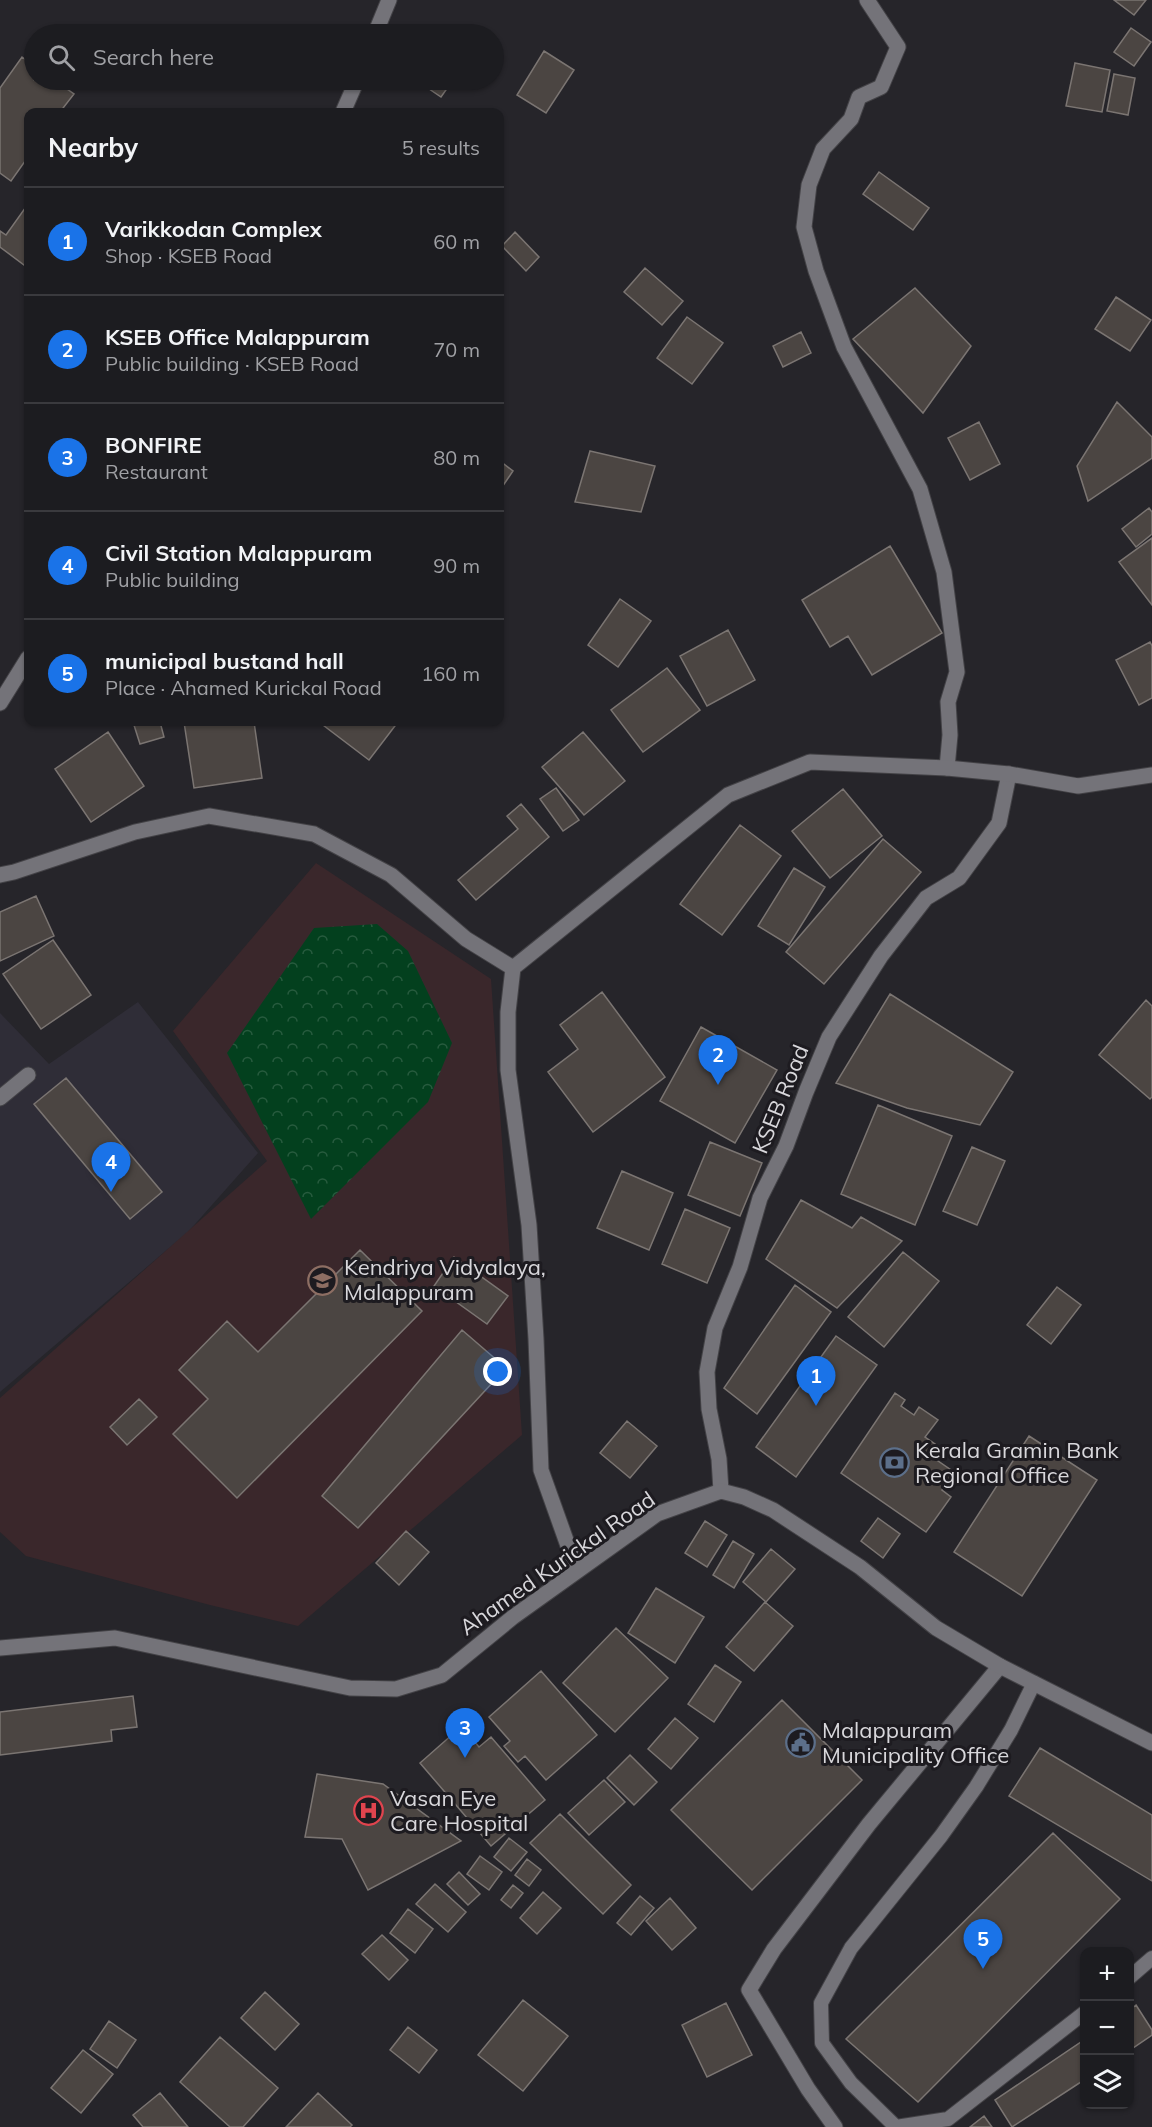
<!DOCTYPE html>
<meta charset="utf-8">
<style>
:root{--surface:#1c1c20;--page:#29292d;--text:#f1f3f6;--muted:#a0a1a5;--line:#3a3a3e;--accent:#1a73e8}
body{margin:0;font-family:Mulish,sans-serif;background:var(--page);color:var(--text)}
.controls{position:absolute;right:18px;bottom:18px;display:grid;overflow:hidden;border-radius:12px;box-shadow:0 2px 4px #0004}
.controls button{width:54px;height:54px;display:grid;place-items:center;padding:0;border:0;border-bottom:2px solid var(--line);background:var(--surface);color:var(--text);font:30px sans-serif}
.you{position:absolute;left:498px;top:1372px;width:21px;height:21px;margin:-15px;border:4px solid #fff;border-radius:50%;background:#1a73e8;box-shadow:0 0 0 9px #1a73e833}
.badge{display:grid;place-items:center;width:39px;height:39px;border-radius:50%;background:var(--accent);color:#fff;font-size:20px;font-weight:700}
.pin{position:absolute;translate:-50% -50px;filter:drop-shadow(0 2px 3px #0008)}
.pin::after{content:'';position:absolute;top:32px;width:21px;height:18px;background:inherit;clip-path:polygon(0 0,100% 0,50% 100%)}
.list{margin:0;padding:0;list-style:none}
h2{display:flex;justify-content:space-between;align-items:center;height:78px;margin:0;padding:0 24px;font-size:26px}
h2 small{font-size:20px;font-weight:400;color:var(--muted)}
.list li{display:grid;grid-template-columns:39px 1fr auto;gap:18px;align-items:center;box-sizing:border-box;height:108px;padding:0 24px;border-top:2px solid var(--line)}
.list b{display:block;font-size:22px;white-space:nowrap}
.list p{margin:0;font-size:20px;white-space:nowrap;color:var(--muted)}
.list em{font-size:20px;font-style:normal;color:var(--muted)}
.icon{flex:none;width:33px;height:33px;fill:none;stroke:currentColor;stroke-width:2;stroke-linecap:round;stroke-linejoin:round}
.map{position:relative;flex:none;width:1152px;height:2127px;overflow:hidden}
.search{position:absolute;background:var(--surface);box-shadow:0 2px 4px #0004;left:24px;top:24px;width:480px;height:66px;display:flex;align-items:center;gap:15px;box-sizing:border-box;padding:0 21px;border-radius:33px;color:var(--muted);font-size:22px}
.panel{position:absolute;background:var(--surface);box-shadow:0 2px 4px #0004;left:24px;top:108px;width:480px;height:618px;border-radius:12px}
.map>svg:first-child{display:block}
.built{fill:#2f2d37}
.education{fill:#3a272b}
.park{fill:url(#park-crowns)}
.building{fill:#4b4542;stroke:#7b7572;stroke-width:1.5}
.lines{fill:none;stroke-linecap:round;stroke-linejoin:round}
.lane-casing{stroke:#434246;stroke-width:16}
.street-casing{stroke:#434246;stroke-width:17}
.secondary-casing{stroke:#434246;stroke-width:17}
.lane{stroke:#747379;stroke-width:14}
.street{stroke:#747379;stroke-width:15}
.secondary{stroke:#747379;stroke-width:15}
.labels{text-anchor:middle;dominant-baseline:central;stroke-width:6;stroke-linejoin:round;paint-order:stroke}
.street-label{font-size:22px;fill:#d8d7db;stroke:#1d1b20}
.poi-label{font-size:22px;fill:#d8d7db;stroke:#1d1b20;text-anchor:start}
</style>
<div class="map">
<svg width="1152" height="2127" viewBox="0 0 1152 2127">
<defs>
<pattern id="park-crowns" width="20" height="18" patternUnits="userSpaceOnUse" patternTransform="scale(1.5)"><rect width="20" height="18" fill="#03401e"/><path d="M2 6a3 3 0 1 1 6 0M12 15a3 3 0 1 1 6 0" fill="none" stroke="#275b3e"/></pattern>
</defs>
<rect width="100%" height="100%" fill="#26252a"/>
<path class="built" d="M138,1002L258,1153L188,1232L0,1392V1013L49,1064Z"/>
<path class="education" d="M316,863L491,979L522,1435L298,1626L210,1605L26,1556L0,1532V1398L267,1161L173,1031Z"/>
<path class="park" d="M377,924L408,951L452,1043L428,1102L311,1219L227,1053L314,928Z"/>
<path class="building" d="M1114,0H1146L1134,15Z
M1131,28L1151,42L1134,66L1114,52Z
M544,51L574,70L546,113L517,95Z
M22,57L34,66V80H54L74,94L60,112H28V157L11,181L0,173V88Z
M1075,63L1110,70L1102,112L1066,106Z
M1114,74L1135,78L1128,115L1107,111Z
M416,80H453L441,97Z
M879,172L929,208L913,230L863,194Z
M28,204V268L0,247V231L6,235Z
M515,232L539,257L526,271L502,246Z
M645,268L683,301L662,325L624,292Z
M915,288L971,346L923,413L853,339Z
M1116,297L1151,320L1130,351L1095,329Z
M687,317L723,343L692,384L657,358Z
M801,332L811,353L783,367L773,346Z
M1117,402L1152,437V458L1088,501L1077,466Z
M979,422L1000,464L970,480L948,438Z
M590,451L655,466L641,512L575,502Z
M500,461L513,471L500,490Z
M1149,508L1152,512V534L1136,547L1122,529Z
M1152,538V605L1119,562Z
M890,546L942,633L872,675L848,636L830,647L802,600Z
M620,599L651,621L618,667L588,645Z
M728,630L755,680L707,706L680,656Z
M1150,642L1152,646V698L1139,705L1116,660Z
M667,668L700,710L643,752L611,710Z
M133,722H160L164,737L140,744Z
M184,722H254L262,778L194,788Z
M319,722H398L369,760Z
M108,732L144,786L91,822L55,769Z
M583,732L625,781L584,815L542,767Z
M556,788L579,820L563,831L540,799Z
M843,789L882,836L830,878L792,831Z
M521,804L549,837L476,900L458,880L518,829L507,816Z
M740,825L781,856L722,935L680,904Z
M883,839L921,872L824,984L786,952Z
M794,868L825,887L789,945L758,926Z
M36,896L54,936L0,961V912Z
M53,940L91,995L41,1029L3,974Z
M602,992L665,1077L593,1132L548,1072L578,1049L560,1025Z
M890,994L1013,1072L980,1125L907,1108L836,1083Z
M1146,1000L1152,1006V1097L1150,1099L1099,1055Z
M701,1027L777,1070L735,1143L660,1101Z
M66,1078L162,1192L130,1219L34,1104Z
M878,1105L952,1136L915,1225L841,1194Z
M710,1142L762,1163L740,1216L688,1195Z
M972,1147L1005,1161L977,1225L943,1211Z
M622,1171L673,1193L649,1250L597,1228Z
M801,1200L852,1228L861,1217L902,1241L837,1308L766,1259Z
M685,1209L730,1228L707,1283L662,1264Z
M360,1250L422,1311L237,1498L173,1434L208,1399L179,1370L227,1321L258,1352Z
M903,1252L939,1281L884,1347L848,1317Z
M454,1257L508,1296L487,1324L434,1286Z
M795,1285L831,1312L757,1414L724,1388Z
M1057,1287L1081,1305L1051,1344L1027,1325Z
M462,1330L506,1368L358,1528L322,1496Z
M836,1336L877,1365L796,1477L756,1447Z
M895,1393L905,1400L901,1406L914,1415L919,1407L938,1420L925,1437L935,1444L928,1454L954,1472L942,1490L951,1497L926,1532L841,1473Z
M139,1399L157,1417L127,1445L110,1427Z
M627,1421L657,1446L630,1478L600,1453Z
M1029,1436L1097,1480L1022,1596L954,1552Z
M878,1518L900,1534L883,1558L861,1541Z
M705,1521L727,1535L707,1567L685,1553Z
M406,1531L429,1552L399,1585L376,1563Z
M733,1541L754,1554L734,1588L713,1575Z
M771,1549L795,1569L766,1602L743,1582Z
M656,1588L704,1617L675,1663L628,1633Z
M765,1602L793,1626L754,1671L726,1647Z
M616,1628L668,1678L615,1732L563,1683Z
M715,1665L741,1682L714,1722L688,1704Z
M541,1671L597,1735L546,1780L525,1756L518,1762L504,1746L510,1741L489,1717Z
M133,1696L137,1727L111,1730L112,1741L0,1755V1712Z
M782,1700L862,1780L752,1890L671,1810Z
M675,1718L698,1738L671,1769L648,1749Z
M462,1726L479,1747L491,1737L545,1800L491,1846L420,1763Z
M1040,1748L1152,1815V1881L1009,1796Z
M630,1755L657,1782L634,1805L607,1778Z
M317,1774L383,1784L461,1841L368,1890L342,1839L305,1837Z
M604,1780L625,1802L589,1835L568,1813Z
M560,1814L631,1885L603,1914L530,1843Z
M1053,1833L1120,1899L918,2102L846,2039Z
M509,1838L527,1852L511,1871L494,1857Z
M480,1856L502,1872L489,1890L467,1874Z
M527,1859L541,1870L529,1886L515,1875Z
M459,1872L480,1894L468,1905L447,1884Z
M435,1884L466,1912L448,1932L416,1904Z
M513,1885L523,1893L511,1908L501,1900Z
M543,1892L561,1908L537,1934L520,1918Z
M640,1896L654,1908L631,1935L617,1923Z
M670,1898L696,1928L672,1950L646,1921Z
M408,1909L433,1929L415,1953L390,1933Z
M382,1935L408,1960L389,1980L362,1954Z
M265,1992L299,2024L275,2050L241,2018Z
M523,2000L568,2036L523,2091L478,2055Z
M726,2003L752,2055L707,2077L682,2025Z
M1136,2005L1152,2030V2035L1130,2050V2010Z
M109,2021L136,2040L117,2068L90,2049Z
M408,2027L437,2050L419,2073L390,2050Z
M220,2037L278,2088L243,2127H230L180,2082Z
M1084,2040V2080L1012,2127L995,2100Z
M83,2050L113,2074L81,2113L51,2088Z
M160,2093L188,2127H143L133,2115Z
M318,2093L352,2125L350,2127H286Z
M984,2116L992,2127H970Z"/>
<g class="lines">
<defs>
<path id="lane" d="M1034,1683L1011,1730L976,1787L941,1836L851,1948L821,2003L822,2043L851,2083L896,2127L948,2119L1084,2013
M1130,1977L1152,1958"/>
<path id="street" d="M867,0L898,47L881,87L859,97L851,119L823,149L809,185L804,227L816,271L844,347L920,489L944,572L957,672L948,702L950,735L947,768
M375,34L389,0
M343,112L357,80
M0,703L28,658
M0,1098L28,1075
M721,1491L719,1459L709,1409L707,1372L715,1328L740,1267L760,1198L786,1146L806,1092L829,1037L881,956L926,898L959,878L999,823L1009,774
M835,2127L808,2089L749,1990L774,1949L869,1824L1000,1666"/>
<path id="secondary" d="M0,875L14,872L135,832L209,816L314,834L391,875L466,939L513,968
M577,1571L541,1470L536,1339L529,1225L508,1070V1012L513,968L728,795L810,762L947,768L1009,774L1078,786L1152,775
M0,1648L115,1638L350,1688L396,1689L442,1675L513,1617L657,1514L721,1491L744,1497L773,1510L860,1567L936,1628L1000,1666L1152,1743"/>
</defs>
<use href="#lane" class="lane-casing"/>
<use href="#street" class="street-casing"/>
<use href="#secondary" class="secondary-casing"/>
<use href="#lane" class="lane"/>
<use href="#street" class="street"/>
<use href="#secondary" class="secondary"/>
</g>
<defs>
<symbol id="school-ring" viewBox="-11 -11 22 22"><circle r="9.5" fill="#1d1b20" stroke="#8d6e63" stroke-width="1.5"/><path d="M0-5L7-2L0 1L-7-2ZM-4 1L0 2.5L4 1V4Q0 6-4 4Z" fill="#8d6e63"/></symbol>
<symbol id="bank-ring" viewBox="-11 -11 22 22"><circle r="9.5" fill="#1d1b20" stroke="#5c6f8a" stroke-width="1.5"/><path d="M-6-4H6V4H-6ZM0-2.3a2.3 2.3 0 1 0 0 4.6a2.3 2.3 0 1 0 0-4.6Z" fill="#5c6f8a"/></symbol>
<symbol id="civic-ring" viewBox="-11 -11 22 22"><circle r="9.5" fill="#1d1b20" stroke="#5c6f8a" stroke-width="1.5"/><path d="M-.6-6.5H3V-4.5H.6V-3L4-1V1h2V6H-6V1h2V-1L-.6-3ZM-1.2 2.5V6h2.4V2.5Z" fill="#5c6f8a"/></symbol>
<symbol id="hospital-ring" viewBox="-11 -11 22 22"><circle r="9.5" fill="#1d1b20" stroke="#e0444e" stroke-width="1.5"/><path d="M-5-5h3v3.5h4V-5h3V5h-3V1.5h-4V5h-3Z" fill="#e0444e"/></symbol>
</defs>
<g fill-rule="evenodd">
<use href="#school-ring" x="306" y="1264" width="33" height="33"/>
<use href="#bank-ring" x="878" y="1446" width="33" height="33"/>
<use href="#civic-ring" x="784" y="1726" width="33" height="33"/>
<use href="#hospital-ring" x="352" y="1794" width="33" height="33"/>
</g>
<g class="labels">
<g class="street-label">
<text transform="translate(780 1099) rotate(-68)">KSEB Road</text>
<text transform="translate(557 1563) rotate(-35)">Ahamed Kurickal Road</text>
</g>
<g class="poi-label">
<text x="344" y="1267">Kendriya Vidyalaya,<tspan x="344" dy="25">Malappuram</tspan></text>
<text x="915" y="1450">Kerala Gramin Bank<tspan x="915" dy="25">Regional Office</tspan></text>
<text x="822" y="1730">Malappuram<tspan x="822" dy="25">Municipality Office</tspan></text>
<text x="390" y="1798">Vasan Eye<tspan x="390" dy="25">Care Hospital</tspan></text>
</g>
</g>
</svg>
<div class="controls">
<button>+</button>
<button>−</button>
<button><svg class="icon" aria-label="layers" viewBox="0 0 24 24"><path d="M12 4l9 5-9 5-9-5zM3 14l9 5 9-5"/></svg></button>
</div>
<div class="you"></div>
<div class="pin badge" style="left:816px;top:1406px">1</div>
<div class="pin badge" style="left:718px;top:1085px">2</div>
<div class="pin badge" style="left:465px;top:1758px">3</div>
<div class="pin badge" style="left:111px;top:1192px">4</div>
<div class="pin badge" style="left:983px;top:1969px">5</div>
<div class="search"><svg class="icon" aria-label="search" viewBox="0 0 24 24"><circle cx="10" cy="10" r="6"/><path d="M15 15l6 6"/></svg>Search here</div>
<section class="panel">
<h2>Nearby<small>5 results</small></h2>
<ul class="list">
<li><span class="badge">1</span><div><b>Varikkodan Complex</b><p>Shop · KSEB Road</p></div><em>60 m</em></li>
<li><span class="badge">2</span><div><b>KSEB Office Malappuram</b><p>Public building · KSEB Road</p></div><em>70 m</em></li>
<li><span class="badge">3</span><div><b>BONFIRE</b><p>Restaurant</p></div><em>80 m</em></li>
<li><span class="badge">4</span><div><b>Civil Station Malappuram</b><p>Public building</p></div><em>90 m</em></li>
<li><span class="badge">5</span><div><b>municipal bustand hall</b><p>Place · Ahamed Kurickal Road</p></div><em>160 m</em></li>
</ul>
</section>
</div>
